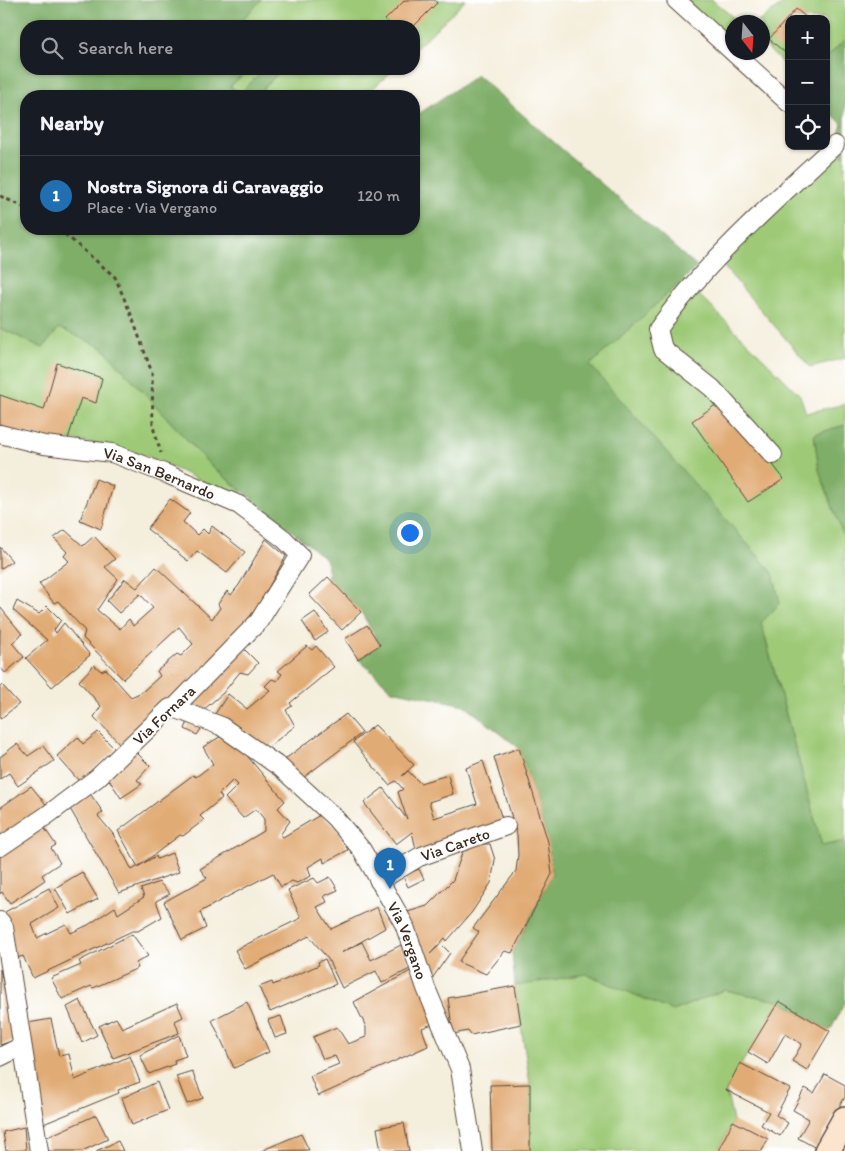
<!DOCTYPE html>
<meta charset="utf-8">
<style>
:root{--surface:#171b24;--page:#242831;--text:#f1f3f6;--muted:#9ea1a6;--line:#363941;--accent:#1f6fb2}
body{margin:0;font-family:Itim,sans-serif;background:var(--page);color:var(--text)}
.controls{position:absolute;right:15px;top:15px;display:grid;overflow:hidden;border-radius:10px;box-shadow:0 1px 4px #0004}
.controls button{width:45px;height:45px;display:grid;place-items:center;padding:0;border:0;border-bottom:1px solid var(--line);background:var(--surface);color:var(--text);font:25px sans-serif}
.compass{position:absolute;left:725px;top:15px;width:45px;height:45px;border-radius:50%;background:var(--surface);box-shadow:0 1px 4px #0004;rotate:163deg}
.you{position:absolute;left:409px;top:532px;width:18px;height:18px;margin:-12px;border:4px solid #fff;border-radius:50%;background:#1a73e8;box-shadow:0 0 0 8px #1a73e833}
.badge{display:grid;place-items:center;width:32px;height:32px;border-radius:50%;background:var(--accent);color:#fff;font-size:16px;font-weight:700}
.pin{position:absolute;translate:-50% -41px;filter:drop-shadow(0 1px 2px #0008)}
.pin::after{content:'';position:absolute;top:26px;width:18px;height:15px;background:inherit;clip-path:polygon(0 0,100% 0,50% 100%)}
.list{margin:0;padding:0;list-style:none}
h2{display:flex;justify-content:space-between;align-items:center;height:65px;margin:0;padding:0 20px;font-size:21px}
h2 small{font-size:16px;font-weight:400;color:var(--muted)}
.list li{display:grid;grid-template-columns:32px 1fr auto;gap:15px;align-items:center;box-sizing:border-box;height:80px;padding:0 20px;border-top:1px solid var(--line)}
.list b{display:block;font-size:19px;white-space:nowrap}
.list p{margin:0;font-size:16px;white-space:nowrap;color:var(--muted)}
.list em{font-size:16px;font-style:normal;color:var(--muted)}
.icon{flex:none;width:28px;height:28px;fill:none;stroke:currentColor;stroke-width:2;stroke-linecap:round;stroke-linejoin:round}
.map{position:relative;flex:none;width:845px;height:1151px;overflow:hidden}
.search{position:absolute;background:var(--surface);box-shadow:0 1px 4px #0004;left:20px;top:20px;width:400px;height:55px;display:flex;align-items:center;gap:12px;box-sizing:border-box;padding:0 18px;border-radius:20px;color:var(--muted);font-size:19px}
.panel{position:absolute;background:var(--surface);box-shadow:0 1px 4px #0004;left:20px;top:90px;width:400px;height:145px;border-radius:20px}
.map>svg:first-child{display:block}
.green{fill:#9eca77;stroke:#6c7a4a}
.forest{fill:#7eae68;stroke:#5c6c43}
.building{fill:#e1ab75}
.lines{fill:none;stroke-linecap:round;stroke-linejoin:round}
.minor-casing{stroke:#57473a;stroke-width:20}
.secondary-casing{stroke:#57473a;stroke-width:28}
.path{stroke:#57473a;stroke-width:3;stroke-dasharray:4 4;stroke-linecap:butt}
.minor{stroke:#fff;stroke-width:18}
.secondary{stroke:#fce5cf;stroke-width:25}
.labels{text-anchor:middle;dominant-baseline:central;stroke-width:4;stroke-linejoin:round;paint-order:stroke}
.street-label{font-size:16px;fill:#3b2a1e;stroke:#fff}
</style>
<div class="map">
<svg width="845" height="1151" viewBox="0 0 845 1151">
<rect width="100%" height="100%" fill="#fff"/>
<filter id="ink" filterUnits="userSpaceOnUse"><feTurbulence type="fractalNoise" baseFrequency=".02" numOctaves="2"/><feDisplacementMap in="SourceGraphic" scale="10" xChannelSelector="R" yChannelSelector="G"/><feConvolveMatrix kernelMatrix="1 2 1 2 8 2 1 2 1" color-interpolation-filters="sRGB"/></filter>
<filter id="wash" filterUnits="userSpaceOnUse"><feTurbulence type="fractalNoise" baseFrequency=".0096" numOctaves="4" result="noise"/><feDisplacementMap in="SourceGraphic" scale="20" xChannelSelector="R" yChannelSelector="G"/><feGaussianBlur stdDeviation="1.12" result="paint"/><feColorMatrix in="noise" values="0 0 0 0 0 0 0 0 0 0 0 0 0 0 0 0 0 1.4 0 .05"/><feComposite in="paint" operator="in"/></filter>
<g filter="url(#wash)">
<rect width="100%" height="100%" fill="#f4eedc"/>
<path class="green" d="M261,0H466L414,50V26H312L309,21L304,26H236Z
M686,0H712L739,22H732V41Z
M788,0H845V40L826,58V19H789V70L763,44L762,22H758Z
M249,69H264L240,93L230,87Z
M282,69H394L365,96H268L262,90Z
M835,145L845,157V358L810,367L712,253Z
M683,279L800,395L806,413L845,404V425L814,435L819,470L845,540V841L822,846L761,622L780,603L590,365Z
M59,327L103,348L208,463L241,491V499L147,456L114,447L0,428V328L43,348Z
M586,974L673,1011L724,990L779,1001L726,1090L733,1121L718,1151H530V1084L515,986Z"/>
<path class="forest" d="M0,0H261L236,26H26V69H249L230,86L240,93L264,69H282L263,89L268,96H26V229H414V117L477,75L697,267L590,365L773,573L780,603L761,623L822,846L845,841V1002L830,1031L779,1001L724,990L673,1011L586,974L515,986L512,953L552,874L548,842L519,748L464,705L392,690L358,659L380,644L361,612L328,577L326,559L208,463L103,348L59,328L43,348L0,328Z
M845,40V157L835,145L842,124L826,108V58Z
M845,425V540L819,470L814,434Z"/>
<g id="blocks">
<path class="building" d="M405,0H435L437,3L414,26H392L385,20Z
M796,9L808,19H789V56L769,39Z
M57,363L102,378L96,403L81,398L67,442L0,428V395L44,410Z
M723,400L784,479L748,502L692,421Z
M96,479L113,486L101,529L80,520Z
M170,499L190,513L183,522L197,535L203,529L208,534L212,526L245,552L227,573L197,551L188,561L147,529Z
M65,530L83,546L94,536L115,559L105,567L118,579L97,610L120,629L129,619L133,626L153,608L140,594L119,613L107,601L125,579L137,588L156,567L212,619L220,608L218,604L227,591L231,595L239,585L266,539L286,556L261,601L246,622L211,661L122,746L94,717L101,706L79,681L94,665L101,671L106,669L131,697L142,692L160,676L157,671L177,654L181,656L193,644L179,627L123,679L83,638L85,631L58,601L54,603L39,584L69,561L64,556L67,552L54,538Z
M0,547L12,561L0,569Z
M328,577L361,612L342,630L309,595Z
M17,601L39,614L47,606L61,620L54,630L56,633L64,623L90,655L52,687L26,658L47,640L13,610Z
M0,607L22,634L12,643L24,657L5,673L0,667Z
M315,612L328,632L315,641L302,621Z
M367,625L380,645L358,659L345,639Z
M238,643L258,663L248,674L240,672L223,693L202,711L187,700Z
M307,646L312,650L316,646L334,667L290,703L292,706L286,710L295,726L266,749L248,733L213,717L228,694L247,709L270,690L265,686L272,679L277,681L282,674L278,671Z
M2,685L19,704L0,719V687Z
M346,714L362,733L299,781L281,762Z
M190,717L205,723L197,735L185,729Z
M375,725L414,765L402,776L408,771L420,783L448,775L453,794L429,802L434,818L477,804L466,768L483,761L503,822L417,853L412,832L396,844L364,803L383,788L407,819L398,792L403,789L396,781L389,785L353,742Z
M98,732L116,750L79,781L57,756L78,737L83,744Z
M223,735L242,750L285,801L278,808L290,821L280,835L283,837L320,815L336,827L348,850L324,863L323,858L308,867L311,876L297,883L292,881L281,887L273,873L227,897L200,912L206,928L182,940L164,902L207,878L200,869L264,831V819L256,809L243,818L225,798L238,785L233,780L219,794L222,798L200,816L204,820L183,836L180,835L138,867L118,831L193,775L196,777L213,764L203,747Z
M17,744L28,756L43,746L54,761L18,786L9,773L0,779V757Z
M132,748L150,766L137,780L142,784L121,798L106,775Z
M519,748L548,842L552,874L512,953L505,951L486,974L458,962L479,932L473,928L516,871L518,855L517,835L494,757Z
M31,786L49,808L0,839V808Z
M88,791L103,812L98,816L113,834L132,870L156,856L157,859L172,853L179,872L119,893L69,807Z
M43,826L56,845L51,848L60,863L42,875L45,880L10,903L2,892L0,894V854Z
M465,844H490L495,860L491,883L472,912L447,941L445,938L430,954L441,944L450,953L431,980L423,962L426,959L401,914L427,906L453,880Z
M387,848L395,858L382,868L374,858Z
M419,869L424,879L408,887L403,876Z
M82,872L98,899L70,914L55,888Z
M330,877L338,890L324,896L327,902L317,907L331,929L377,907L385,928L341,953L362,942L371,960L401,945L412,968L382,983L376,971L342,988L328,959L309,936L245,969L235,950L301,918L288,890L314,878L318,883Z
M159,882L170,894L156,901L162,917L138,931H132L33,978L23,956L14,959L5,912L49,888L59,908L32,924L37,938L66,924L71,933L88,925L115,907L118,914L144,897L141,889Z
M132,934L148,956L136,963L138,968L93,988L91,986L62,999L51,978L81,965L79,961Z
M325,959L336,984L270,1012L259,987L272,982L273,985L319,965L318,962Z
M416,968L440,1021L422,1028L428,1046L318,1096L310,1076L339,1064L335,1056L323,1059L313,1037L337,1027L348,1044L366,1037V1027L354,1002Z
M0,969L9,1008L21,1038L0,1045Z
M515,986L521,1024L471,1035L468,1031L453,1034L448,998Z
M80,1000L97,1035L82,1043L67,1007Z
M779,1001L830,1031L807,1070L792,1061L802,1044L785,1034L768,1064L748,1052Z
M247,1002L269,1052L234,1068L212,1020Z
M177,1003L183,1017L175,1021L179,1033L113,1058L99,1026L116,1018L122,1028Z
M281,1016L287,1034L275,1038L268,1020Z
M51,1019L59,1056L69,1054L75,1080L130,1056L140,1082L118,1090L119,1093L41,1125L22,1024Z
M179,1035L186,1056L174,1060L175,1064L149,1074L140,1055Z
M740,1063L790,1089L776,1115L788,1123L780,1136L761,1125L769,1112L726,1090Z
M192,1071L203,1098L187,1104L176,1076Z
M825,1074L845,1085V1097L816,1148L798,1138L809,1119L793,1110L805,1088L814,1093Z
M157,1082L168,1110L132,1125L122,1098Z
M530,1084V1151H492L490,1085Z
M96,1115L108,1139L82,1151H48L45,1138Z
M733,1121L768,1139L762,1151H718Z
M404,1123L409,1151H381L377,1128Z
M24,1127L26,1150L6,1151L3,1132Z
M301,1134L309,1150L261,1151L291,1138Z
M118,1141L123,1151H96Z"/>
</g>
</g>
<g filter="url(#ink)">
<use href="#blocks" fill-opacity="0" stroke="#57473a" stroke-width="1"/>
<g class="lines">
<defs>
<g id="minor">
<path d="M676,0L789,103"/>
<path id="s1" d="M0,434L44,445L112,453L169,475L239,505L284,539L300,555L259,621L174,708H170L97,778L46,816L0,847"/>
<path d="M773,455L712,388L663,349L658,329C708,259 773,203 835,145"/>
<path id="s2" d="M174,708L221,726L281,768L335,818L362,850L404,924L426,988L460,1069L473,1151"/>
<path id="s3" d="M379,881L419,857L506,826"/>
<path d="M0,921L4,927L39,1151"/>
<path d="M0,1057L22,1046"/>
</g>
<path id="secondary" d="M827,1151L845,1119"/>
</defs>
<use href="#minor" class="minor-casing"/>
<use href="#secondary" class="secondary-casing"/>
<path class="path" d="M0,196L26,208
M59,229L115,277L132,317L152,373L153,427L161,453"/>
<use href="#minor" class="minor"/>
<use href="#secondary" class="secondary"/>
</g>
</g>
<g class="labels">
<g class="street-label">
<text stroke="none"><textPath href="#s1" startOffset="165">Via San Bernardo</textPath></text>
<text transform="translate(164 715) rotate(-43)">Via Fornara</text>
<text stroke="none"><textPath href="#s3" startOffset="85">Via Careto</textPath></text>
<text stroke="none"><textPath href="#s2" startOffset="341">Via Vergano</textPath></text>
</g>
</g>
</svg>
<div class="controls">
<button>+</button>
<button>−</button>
<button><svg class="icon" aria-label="locate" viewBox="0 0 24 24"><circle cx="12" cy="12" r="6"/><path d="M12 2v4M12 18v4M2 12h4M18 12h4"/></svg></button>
</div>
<svg class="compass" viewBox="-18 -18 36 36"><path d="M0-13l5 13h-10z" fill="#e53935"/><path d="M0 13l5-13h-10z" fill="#9ea1a6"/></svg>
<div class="you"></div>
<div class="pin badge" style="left:390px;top:889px">1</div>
<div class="search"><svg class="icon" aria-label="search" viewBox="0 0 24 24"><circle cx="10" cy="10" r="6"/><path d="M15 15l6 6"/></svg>Search here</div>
<section class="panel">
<h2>Nearby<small></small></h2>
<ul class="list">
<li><span class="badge">1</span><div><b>Nostra Signora di Caravaggio</b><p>Place · Via Vergano</p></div><em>120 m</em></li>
</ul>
</section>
</div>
